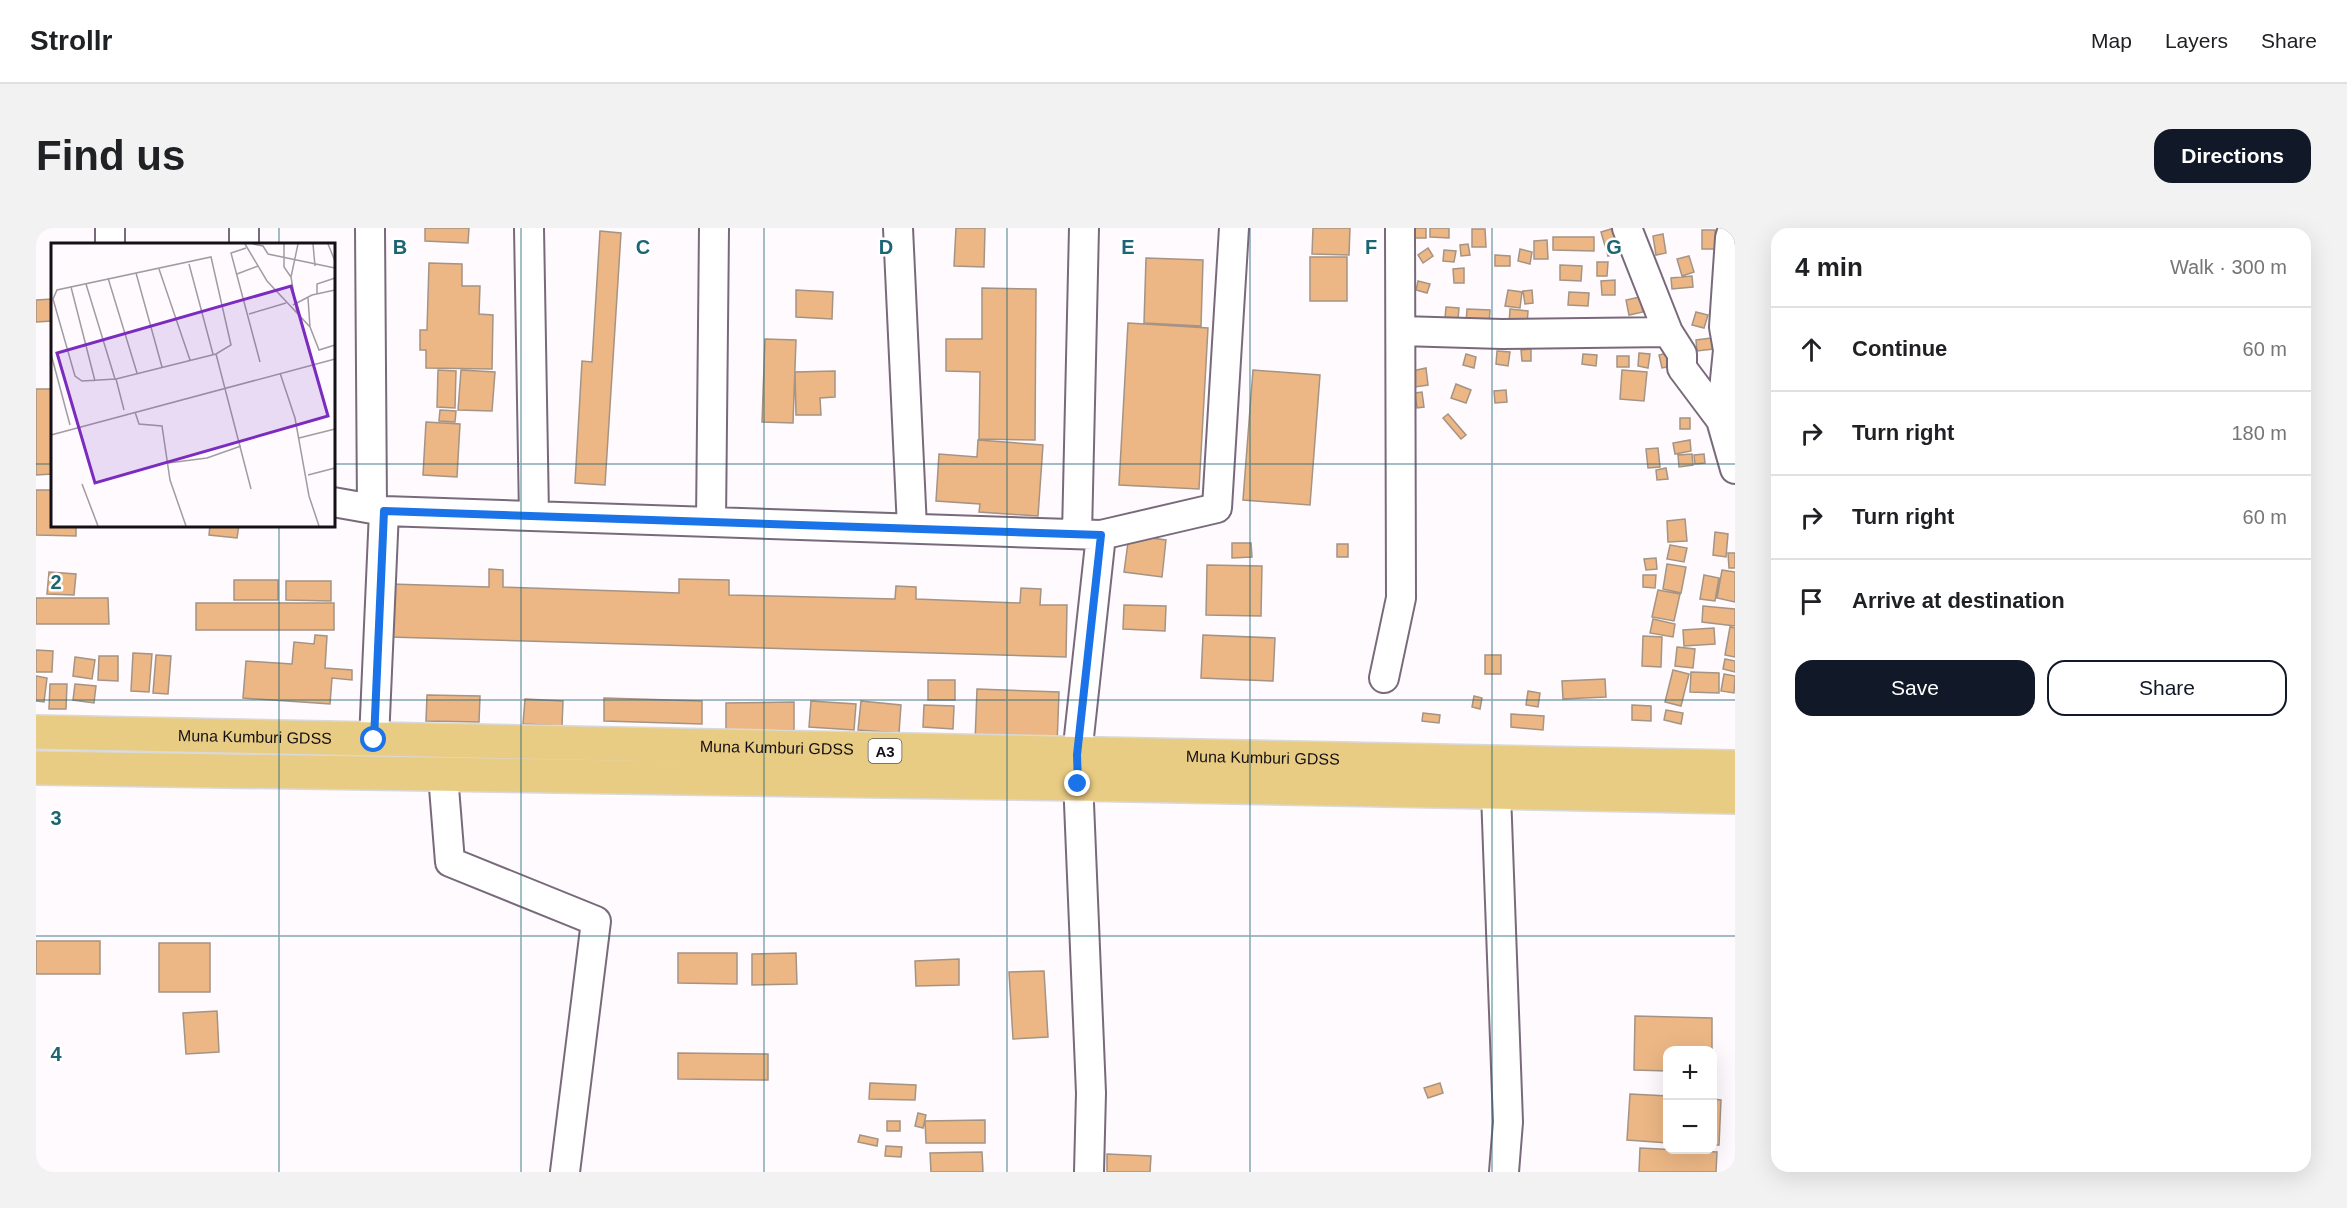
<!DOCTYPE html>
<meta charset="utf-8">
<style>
:root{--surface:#fff;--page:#f2f2f2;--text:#202124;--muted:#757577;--line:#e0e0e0;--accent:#111827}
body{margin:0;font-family:Helvetica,sans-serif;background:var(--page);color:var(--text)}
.controls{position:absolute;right:18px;bottom:18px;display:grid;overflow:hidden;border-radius:12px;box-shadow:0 6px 24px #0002}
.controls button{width:54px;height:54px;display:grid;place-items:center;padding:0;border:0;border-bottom:2px solid var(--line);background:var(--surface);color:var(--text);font:30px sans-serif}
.stop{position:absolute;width:18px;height:18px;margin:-14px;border:4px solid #1a73e8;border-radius:50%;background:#fff}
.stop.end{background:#1a73e8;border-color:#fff;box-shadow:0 2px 6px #0008}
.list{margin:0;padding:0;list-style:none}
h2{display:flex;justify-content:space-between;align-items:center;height:78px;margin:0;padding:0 24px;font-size:26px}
h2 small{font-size:20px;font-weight:400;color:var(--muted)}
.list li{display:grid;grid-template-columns:39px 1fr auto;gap:18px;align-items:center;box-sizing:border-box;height:84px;padding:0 24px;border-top:2px solid var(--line)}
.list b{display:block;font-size:22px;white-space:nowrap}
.list em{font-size:20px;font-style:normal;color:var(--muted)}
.actions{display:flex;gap:12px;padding:18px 24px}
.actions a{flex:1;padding:14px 0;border:2px solid var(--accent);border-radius:18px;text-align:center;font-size:21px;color:var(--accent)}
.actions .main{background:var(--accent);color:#fff}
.icon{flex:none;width:33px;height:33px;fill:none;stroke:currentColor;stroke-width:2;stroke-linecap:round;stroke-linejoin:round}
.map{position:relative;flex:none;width:1699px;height:944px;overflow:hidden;border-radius:18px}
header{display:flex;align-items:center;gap:36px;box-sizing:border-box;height:84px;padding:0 30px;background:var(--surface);border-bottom:2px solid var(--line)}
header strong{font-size:28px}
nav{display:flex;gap:33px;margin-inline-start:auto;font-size:21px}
.intro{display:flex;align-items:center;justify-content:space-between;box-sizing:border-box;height:144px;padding:0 36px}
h1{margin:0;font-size:42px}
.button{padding:15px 27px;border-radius:18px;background:var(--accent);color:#fff;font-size:21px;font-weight:700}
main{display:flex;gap:36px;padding:0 36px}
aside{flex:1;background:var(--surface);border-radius:18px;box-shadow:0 6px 24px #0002}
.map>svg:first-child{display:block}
.building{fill:#ecb785;stroke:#a59383;stroke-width:1.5}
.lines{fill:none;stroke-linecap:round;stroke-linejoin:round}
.street-casing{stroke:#796a7b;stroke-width:32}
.highway-casing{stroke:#dad9da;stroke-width:36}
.street{stroke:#fff;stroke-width:28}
.highway{stroke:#e9cc83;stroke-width:33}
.route{stroke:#1a73e8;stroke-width:8}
.grid{fill:none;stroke:#1d6573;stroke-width:1.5;stroke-opacity:0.55}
.labels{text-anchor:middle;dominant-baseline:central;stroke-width:5;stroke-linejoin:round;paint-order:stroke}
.shield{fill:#fff;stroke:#5b585c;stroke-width:1.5}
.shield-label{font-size:15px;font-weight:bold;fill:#151016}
.street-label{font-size:16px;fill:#151016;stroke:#fff}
.inset-road{fill:none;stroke:#a19ca1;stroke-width:1.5}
.view{fill:#7b2cbf;fill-opacity:0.15;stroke:#7b2cbf;stroke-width:3}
.inset-edge{fill:none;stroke:#151016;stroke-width:3}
.grid-label{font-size:20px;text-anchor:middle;font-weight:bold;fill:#1d6573;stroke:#fff;stroke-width:5;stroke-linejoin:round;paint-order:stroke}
</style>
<header>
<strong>Strollr</strong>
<nav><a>Map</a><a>Layers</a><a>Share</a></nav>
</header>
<div class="intro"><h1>Find us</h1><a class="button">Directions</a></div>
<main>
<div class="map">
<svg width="1699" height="944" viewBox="0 0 1699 944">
<rect width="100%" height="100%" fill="#fefafe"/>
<path class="building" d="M389,0H433L432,15L389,13Z
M920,0H949L948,39L918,38Z
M1277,0H1314L1313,27L1276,26Z
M1376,0H1390V10H1375Z
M1394,0H1413V10L1394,9Z
M1578,0L1586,24L1572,28L1565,4Z
M1436,1H1449L1450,19H1436Z
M1666,2H1679L1680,21H1666Z
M564,3L585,5L569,257L539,255L546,133L556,134Z
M1627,6L1630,25L1620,27L1617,8Z
M1517,9H1558V23L1517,22Z
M1511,12L1512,31H1498V13Z
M1432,16L1434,27L1425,28L1424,17Z
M1392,20L1397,28L1387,35L1382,27Z
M1484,21L1496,24L1494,36L1482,33Z
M1408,22L1420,23L1418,34L1407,33Z
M1459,27L1474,28V38H1459Z
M1653,28L1658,44L1646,48L1641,31Z
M1274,29H1311V73H1274Z
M1110,30L1167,32L1165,98L1108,95Z
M1561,34H1572L1571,48H1561Z
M393,35L426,36V58H444L443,86L457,87L456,141L390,140V122H384V102H391Z
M1524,37L1546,38L1545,53L1524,52Z
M1428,40V55H1418L1417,41Z
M1656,48L1657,59L1636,61L1635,50Z
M1579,52V67H1566L1565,53Z
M1382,53L1394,56L1391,65L1380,62Z
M946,60L1000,61L999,212L943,211L944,144L910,143V111H946Z
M760,62L797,64L796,91L760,89Z
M1472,62L1486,64L1484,80L1469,78Z
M1496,62L1497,75L1489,76L1487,63Z
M1533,64L1553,65L1552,78L1532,77Z
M1604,69L1607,84L1593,87L1590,72Z
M16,71V93L0,94V72Z
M1410,79L1423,80L1422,91L1409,90Z
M1431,81L1454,82L1453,96L1430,95Z
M1474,81L1492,83L1491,97L1473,96Z
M1660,84L1672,87L1668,100L1656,97Z
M1092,95L1172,100L1163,261L1083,257Z
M1675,110L1677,121L1661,123L1660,112Z
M729,111L760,112L757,195L726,194Z
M1495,121V133H1486L1485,122Z
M1461,123L1474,124L1472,138L1460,136Z
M1635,124L1638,138L1626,140L1623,127Z
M1603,125L1614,126L1612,140L1602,138Z
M1430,126L1440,129L1438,140L1427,137Z
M1547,126L1561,127L1560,138L1546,136Z
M1581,128H1593V139H1581Z
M1390,140L1392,157L1379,159L1376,143Z
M402,142L420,143L419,180L401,179Z
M425,142L459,144L456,183L422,182Z
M1217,142L1284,147L1274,277L1207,272Z
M1586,142L1611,144L1608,173L1584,171Z
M799,143V169L784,170L785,187H760L759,144Z
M1420,156L1435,162L1430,175L1415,170Z
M0,161H16V246L0,247Z
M1470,162L1471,174L1459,175L1458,163Z
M1386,164L1388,179L1381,180L1379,165Z
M404,182L420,183L419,194L403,193Z
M1412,186L1430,207L1425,211L1407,190Z
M1644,190H1654V201H1644Z
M390,194L424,196L421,249L387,247Z
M942,212L1007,217L1002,288L943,284L944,276L900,273L903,226L941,229Z
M1654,212L1655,223L1639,226L1637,215Z
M1622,220L1624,239L1612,240L1610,221Z
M1656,226L1657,237L1643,239L1642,227Z
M1668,226L1669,235L1659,236L1658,227Z
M1630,240L1632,251L1621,252L1620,242Z
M0,262H16V297H40V308L0,307Z
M1649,291L1651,313L1632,314L1631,293Z
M174,297H203L201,310L173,307Z
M1679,304L1692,306L1690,329L1677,327Z
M1093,307L1130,312L1126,349L1088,344Z
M1196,315H1215L1216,329L1196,330Z
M1301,316H1312V329H1301Z
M1634,317L1651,320L1648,334L1631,331Z
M1692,325H1699V340H1693Z
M1620,330L1621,341L1610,342L1608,331Z
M1631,336L1650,339L1645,365L1627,361Z
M1171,337L1226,338L1225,388L1170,387Z
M453,341L467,342V359L643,365V351L693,352V367L859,371L860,358L880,359V371L984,375L985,360L1005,361L1004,377H1031L1030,429L354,409L355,356L453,359Z
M1686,342L1699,344V374L1681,370Z
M13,344L40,346L38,367L11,366Z
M1607,347H1620L1619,360L1607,359Z
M1668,347L1683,350L1679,373L1664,371Z
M198,352H242V372H198Z
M250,353H295V373L250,372Z
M1622,362L1644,366L1638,393L1616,389Z
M0,370H72L73,396H0Z
M160,375H298V402H160Z
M1088,377L1130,378L1129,403L1087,401Z
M1667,378L1699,381V398L1666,394Z
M1617,391L1639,396L1637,409L1614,405Z
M1694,399L1699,400V429L1689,427Z
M1678,400L1679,416L1648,418L1647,402Z
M279,407L291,408L289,440L316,442V452L296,450L294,476L207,470L210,433L256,436L258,414L278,416Z
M1167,407L1239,410L1237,453L1165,450Z
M1607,408L1626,409L1625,439L1606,438Z
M1641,419L1659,421L1657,440L1639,438Z
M0,422L17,423L16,444H0Z
M97,425L116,426L113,464L95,463Z
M120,427L135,428L132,466L117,465Z
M1449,427H1465V446H1449Z
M63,428H82V453L62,452Z
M39,429L59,432L56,451L37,448Z
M1689,431L1699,433V444L1687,441Z
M1637,442L1653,446L1645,478L1629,474Z
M1655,444L1683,445V465L1654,464Z
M1688,446L1699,448L1698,465L1685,463Z
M0,448L11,450L8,474L0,473Z
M1569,451L1570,469L1527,471L1526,453Z
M892,452H919V472H892Z
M14,456H31L30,481H13Z
M39,456L60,458L58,475L37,472Z
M941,461L1023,464L1021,517L939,514Z
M1492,463L1504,465L1502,479L1490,477Z
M391,467L444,468L443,494L390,493Z
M1438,468L1446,470L1444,481L1436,479Z
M568,470L666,473V496L568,493Z
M489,471L527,473L526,498L487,496Z
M775,473L820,476L818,502L773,499Z
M825,473L865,477L863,505L822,502Z
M758,474V502L690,503V475Z
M888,477L918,478L917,501L887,499Z
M1596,477L1615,478V493L1596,492Z
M1630,482L1647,485L1645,496L1628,492Z
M1387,485L1404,487L1403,495L1386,493Z
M1475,486L1508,488L1507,502L1475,499Z
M0,713H64V746H0Z
M123,715H174V764H123Z
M642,725H701V756L642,755Z
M760,725L761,756L716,757V726Z
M923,731V757L880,758L879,733Z
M1008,743L1012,809L977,811L973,744Z
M181,783L183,824L150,826L147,785Z
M1599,788L1676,790V822H1632V843L1598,842Z
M642,825L732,826V852L642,851Z
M834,855L880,857L879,872L833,871Z
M1404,855L1407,865L1392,870L1388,860Z
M1594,866L1632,868V915L1591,912Z
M1676,871L1685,872L1683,917H1676Z
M882,885L890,887L887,900L879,898Z
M949,892V915H890L889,893Z
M851,893H864V903H851Z
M824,907L842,911L841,918L822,914Z
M850,918L866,919L865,929L849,928Z
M1604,920L1681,924L1680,944H1603Z
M946,924L947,944H895L894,925Z
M1071,926L1115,928L1114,944H1071Z"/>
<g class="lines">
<defs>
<path id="street" d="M74,0V16
M334,0L336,280
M493,0L498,287
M862,0L876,300
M1591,0L1632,104L1646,126V140L1685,192
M1697,0L1694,10L1688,99L1692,122L1685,192L1699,241
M208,16V0
M1365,103L1466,106L1632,104
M297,274L348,283L1065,307L1181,280L1198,0
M675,294L678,0
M1041,306L1048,0
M1348,450L1365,370L1364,0
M338,512L348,283
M407,547L414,634L560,693L529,944
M1460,565L1472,894L1468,944
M1053,944L1055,865L1041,527L1065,307"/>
<g id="highway">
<path id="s1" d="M0,504L1699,539"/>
<path d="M0,540L1042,556L1699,569"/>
</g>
</defs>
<use href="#street" class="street-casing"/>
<use href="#highway" class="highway-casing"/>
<use href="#street" class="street"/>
<use href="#highway" class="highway"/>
</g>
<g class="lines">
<path class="route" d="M338,512L348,283L1065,307L1041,527L1042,556"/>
</g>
<path class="grid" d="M243,0V16M485,0V944M728,0V944M971,0V944M1214,0V944M1456,0V944M0,236H16M297,236H1699M243,297V944M0,472H1699M0,708H1699"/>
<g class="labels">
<rect class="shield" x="832.5" y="511" width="33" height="24" rx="4.5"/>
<g class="shield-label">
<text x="849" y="523">A3</text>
</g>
<g class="street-label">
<text stroke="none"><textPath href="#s1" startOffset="219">Muna Kumburi GDSS</textPath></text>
<text stroke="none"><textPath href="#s1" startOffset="741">Muna Kumburi GDSS</textPath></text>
<text stroke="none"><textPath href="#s1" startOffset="1227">Muna Kumburi GDSS</textPath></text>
</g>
</g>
<g transform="translate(15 15)">
<rect width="284" height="284" fill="#fefafe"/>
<path class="inset-road" d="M194,1L216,38L246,70M202,1L212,3L217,11L284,25M233,1V24L240,34L246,70L259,84L268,107L284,102M262,1L264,23M277,1L284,18M195,5L180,10L209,119M160,14L180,102L165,111L65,136L31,138L24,133L2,56L6,47ZM138,21L162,111M108,26L139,117M85,30L111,124M186,31L207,23M240,34L247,1M57,35L86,130M35,41L64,136M20,44L44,138M266,51V41L284,35M257,55L259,84M242,62L261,52L284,47M198,71L235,60M0,111L19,182M165,111L200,246M229,130L244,175L258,253L268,283M65,136L73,167M84,169L88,181L111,183L119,237L135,283M0,192L284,116M248,195L284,186M117,220L156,215L190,203M257,232L284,225M31,241L47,283"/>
<path class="view" d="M240,43L277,173L44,240L6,110Z"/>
<rect width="284" height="284" class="inset-edge"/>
</g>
<g class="grid-label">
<text x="364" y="26">B</text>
<text x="607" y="26">C</text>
<text x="850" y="26">D</text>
<text x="1092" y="26">E</text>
<text x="1335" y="26">F</text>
<text x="1578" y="26">G</text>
<text x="20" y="361">2</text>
<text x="20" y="597">3</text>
<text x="20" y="833">4</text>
</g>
</svg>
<div class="controls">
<button>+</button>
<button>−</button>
</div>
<div class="stop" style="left:338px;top:512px"></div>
<div class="stop end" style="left:1042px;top:556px"></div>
</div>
<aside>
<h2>4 min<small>Walk · 300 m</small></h2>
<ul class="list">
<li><svg class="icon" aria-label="ahead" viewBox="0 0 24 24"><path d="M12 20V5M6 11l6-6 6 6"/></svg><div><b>Continue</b></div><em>60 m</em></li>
<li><svg class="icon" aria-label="right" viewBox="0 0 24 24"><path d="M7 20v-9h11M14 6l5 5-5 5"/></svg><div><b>Turn right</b></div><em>180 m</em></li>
<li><svg class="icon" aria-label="right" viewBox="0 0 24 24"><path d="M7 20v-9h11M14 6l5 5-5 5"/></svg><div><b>Turn right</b></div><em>60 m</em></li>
<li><svg class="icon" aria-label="arrive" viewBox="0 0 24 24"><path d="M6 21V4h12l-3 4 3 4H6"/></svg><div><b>Arrive at destination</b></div></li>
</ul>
<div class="actions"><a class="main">Save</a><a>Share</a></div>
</aside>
</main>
